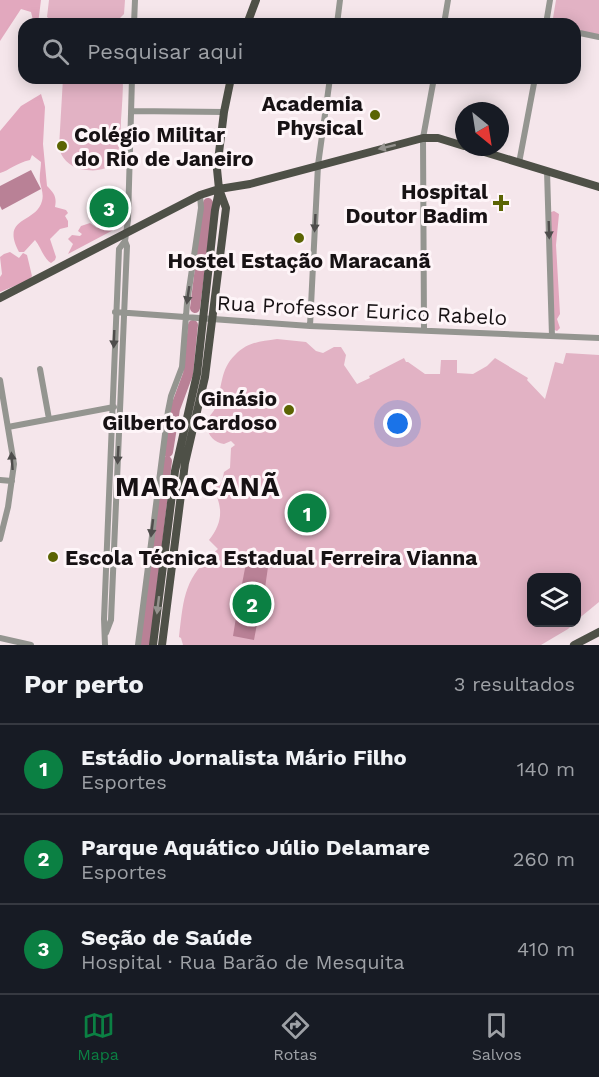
<!DOCTYPE html>
<html lang="pt">
<meta charset="utf-8">
<style>
:root{--surface:#171b24;--page:#242831;--text:#f1f3f6;--muted:#9ea1a6;--line:#363941;--accent:#0b8043}
body{margin:0;font-family:"Work Sans",sans-serif;background:var(--page);color:var(--text)}
.controls{position:absolute;right:18px;bottom:18px;display:grid;overflow:hidden;border-radius:12px;box-shadow:0 3px 15px #0003}
.controls button{width:54px;height:54px;display:grid;place-items:center;padding:0;border:0;border-bottom:2px solid var(--line);background:var(--surface);color:var(--text);font:30px sans-serif}
.compass{position:absolute;left:455px;top:102px;width:54px;height:54px;border-radius:50%;background:var(--surface);box-shadow:0 3px 15px #0003;rotate:150deg}
.you{position:absolute;left:398px;top:424px;width:21px;height:21px;margin:-15px;border:4px solid #fff;border-radius:50%;background:#1a73e8;box-shadow:0 0 0 9px #1a73e833}
.badge{display:grid;place-items:center;width:39px;height:39px;border-radius:50%;background:var(--accent);color:#fff;font-size:20px;font-weight:700}
.pin{position:absolute;translate:-50% -50%;border:3px solid #fff;box-shadow:0 2px 6px #0006}
.list{margin:0;padding:0;list-style:none}
h2{display:flex;justify-content:space-between;align-items:center;height:78px;margin:0;padding:0 24px;font-size:26px}
h2 small{font-size:20px;font-weight:400;color:var(--muted)}
.list li{display:grid;grid-template-columns:39px 1fr auto;gap:18px;align-items:center;box-sizing:border-box;height:90px;padding:0 24px;border-top:2px solid var(--line)}
.list b{display:block;font-size:22px;white-space:nowrap}
.list p{margin:0;font-size:20px;white-space:nowrap;color:var(--muted)}
.list em{font-size:20px;font-style:normal;color:var(--muted)}
.icon{flex:none;width:33px;height:33px;fill:none;stroke:currentColor;stroke-width:2;stroke-linecap:round;stroke-linejoin:round}
.map{position:relative;flex:none;width:599px;height:645px;overflow:hidden}
.search{position:absolute;background:var(--surface);box-shadow:0 3px 15px #0003;left:18px;right:18px;top:18px;height:66px;display:flex;align-items:center;gap:15px;box-sizing:border-box;padding:0 21px;border-radius:18px;color:var(--muted);font-size:22px}
.sheet{height:348px;background:var(--surface)}
nav{display:flex;justify-content:space-around;align-items:center;box-sizing:border-box;height:84px;border-top:2px solid var(--line);background:var(--surface);font-size:16px;color:var(--muted)}
nav a{display:grid;justify-items:center;gap:3px}
nav .on{color:var(--accent)}
.map>svg:first-child{display:block}
.green{fill:#e2b2c4}
.forest{fill:#e2a8be}
.water{fill:#b98196}
.lines{fill:none;stroke-linecap:round;stroke-linejoin:round}
.river{stroke:#b98196;stroke-width:10}
.minor{stroke:#949590;stroke-width:6}
.major{stroke:#4e5047;stroke-width:8}
.oneway{fill:#94928e}
.oneway2{fill:#4f4d4c}
.poi-dot{fill:#5b6403;stroke:#fef5f8;stroke-width:2}
.labels{text-anchor:middle;dominant-baseline:central;stroke-width:6;stroke-linejoin:round;paint-order:stroke}
.poi-label{font-size:21px;font-weight:bold;fill:#171214;stroke:#fef5f8;text-anchor:end}
.street-label{font-size:21px;fill:#171214;stroke:#fef5f8}
.district-label{font-size:27px;font-weight:bold;letter-spacing:1.5px;fill:#171214;stroke:#fef5f8}
</style>
<div class="map">
<svg width="599" height="645" viewBox="0 0 599 645">
<rect width="100%" height="100%" fill="#f5e6eb"/>
<path class="green" d="M49,0H125L124,14L114,24L51,20L47,17Z
M556,0H599V35L575,30V24H552Z
M63,78H123C123,92 122,106 121,120C120,149 121,177 80,169C69,166 61,158 59,147Z
M277,339L306,342L316,351L323,353L334,347H341L346,355L344,365L357,384L370,378L369,376L404,358L406,362H408L425,374H440L441,360H457V373L473,374L487,366L495,358L528,378L527,380L545,399L555,362L563,364L566,353L599,355V602L577,620L576,578H532V622L574,623L568,629L541,645H183L181,638L179,637C184,595 184,578 218,549L209,540C224,521 223,505 211,485L216,482L218,485L222,482L224,472L230,468L231,448L235,445L231,441L224,444C215,443 207,435 207,425C207,416 214,413 216,406C222,389 220,369 235,355C249,341 260,342 277,339Z"/>
<path class="forest" d="M0,0H41L38,24H34L31,12L21,9L0,41Z
M41,94L45,107L43,144L47,186C54,193 57,197 55,207L66,210L68,213L65,216L68,221V227L60,229L50,239L56,257L55,260L51,263C43,258 41,247 35,240L24,252H19C0,216 36,224 42,201C44,194 41,188 40,182C39,176 41,168 41,162L32,155L30,160C16,163 10,170 0,173V131L21,106Z
M121,200V224L119,227L68,254L73,244L68,239L72,235L80,236L82,234L78,231L81,226L90,223L97,228L108,220L116,218L119,214L118,203Z
M554,211L559,214L556,245L560,314L557,319L560,328L557,331L552,329L551,212Z
M10,252L19,258L23,253L27,255L32,276L29,280L0,292V277L2,274L0,257L4,254Z"/>
<path class="water" d="M31,170L41,189L2,210L0,206V186Z
M246,563L268,567L265,588L242,584Z
M240,593L262,597L254,640L233,636Z"/>
<g class="lines">
<path class="river" d="M195,308L208,203
M168,452L175,409L188,374L193,325
M145,645L167,461"/>
<path class="minor" d="M134,24L135,0
M337,24L340,0
M444,24L448,0
M546,24L550,0
M575,32L599,37
M131,111L224,112
M519,163L535,78
M547,171L552,336
M115,312L310,326L599,338
M310,326L318,165L330,78
M424,330L423,138L434,78
M40,369L49,419
M0,380L14,464L8,507L0,539
M8,427L114,407
M0,480L12,481
M106,633L111,620L127,246L125,241L128,220L132,78
M0,638L31,645
M105,645L104,619L119,249L125,241
M138,645L168,411L171,396L182,367L187,303L201,208L200,195"/>
<path class="major" d="M247,24L256,0
M468,147L599,187
M0,298L200,195L219,189L250,184L423,138H438L464,146
M153,645L175,471L197,374L215,210L219,191
M162,645L185,463L205,377L226,208L219,189L217,169L224,112L231,78
M574,645L599,632"/>
</g>
<defs><path id="oneway-solid" d="M-6-.8H1V-3.2L6.5 0L1 3.2V.8H-6Z" transform="scale(1.5)"/></defs>
<g class="oneway">
<use href="#oneway-solid" transform="translate(387 147) rotate(166)"/>
<use href="#oneway-solid" transform="translate(158 605) rotate(97)"/>
</g>
<g class="oneway2">
<use href="#oneway-solid" transform="translate(315 223) rotate(93)"/>
<use href="#oneway-solid" transform="translate(549 230) rotate(88)"/>
<use href="#oneway-solid" transform="translate(188 295) rotate(98)"/>
<use href="#oneway-solid" transform="translate(114 339) rotate(92)"/>
<use href="#oneway-solid" transform="translate(118 455) rotate(93)"/>
<use href="#oneway-solid" transform="translate(12 461) rotate(-94)"/>
<use href="#oneway-solid" transform="translate(152 528) rotate(97)"/>
</g>
<g class="poi-dot">
<circle cx="375" cy="115" r="6"/>
<circle cx="62" cy="146" r="6"/>
<path d="M498 194h6v6h6v6h-6v6h-6v-6h-6v-6h6z"/>
<circle cx="299" cy="238" r="6"/>
<circle cx="289" cy="410" r="6"/>
<circle cx="53" cy="557" r="6"/>
</g>
<g class="labels">
<g class="poi-label">
<text x="363" y="103">Academia<tspan x="363" dy="24">Physical</tspan></text>
<text x="74" y="134" text-anchor="start">Colégio Militar<tspan x="74" dy="24">do Rio de Janeiro</tspan></text>
<text x="488" y="191">Hospital<tspan x="488" dy="24">Doutor Badim</tspan></text>
<text x="299" y="260" text-anchor="middle">Hostel Estação Maracanã</text>
<text x="277" y="398">Ginásio<tspan x="277" dy="24">Gilberto Cardoso</tspan></text>
<text x="65" y="557" text-anchor="start">Escola Técnica Estadual Ferreira Vianna</text>
</g>
<g class="street-label">
<text transform="translate(362 310) rotate(3)">Rua Professor Eurico Rabelo</text>
</g>
<g class="district-label">
<text x="198" y="487">MARACANÃ</text>
</g>
</g>
</svg>
<div class="controls">
<button><svg class="icon" aria-label="layers" viewBox="0 0 24 24"><path d="M12 4l9 5-9 5-9-5zM3 14l9 5 9-5"/></svg></button>
</div>
<svg class="compass" viewBox="-18 -18 36 36"><path d="M0-13l5 13h-10z" fill="#e53935"/><path d="M0 13l5-13h-10z" fill="#9ea1a6"/></svg>
<div class="you"></div>
<div class="pin badge" style="left:307px;top:513px">1</div>
<div class="pin badge" style="left:252px;top:604px">2</div>
<div class="pin badge" style="left:109px;top:208px">3</div>
<div class="search"><svg class="icon" aria-label="search" viewBox="0 0 24 24"><circle cx="10" cy="10" r="6"/><path d="M15 15l6 6"/></svg>Pesquisar aqui</div>
</div>
<section class="sheet">
<h2>Por perto<small>3 resultados</small></h2>
<ul class="list">
<li><span class="badge">1</span><div><b>Estádio Jornalista Mário Filho</b><p>Esportes</p></div><em>140 m</em></li>
<li><span class="badge">2</span><div><b>Parque Aquático Júlio Delamare</b><p>Esportes</p></div><em>260 m</em></li>
<li><span class="badge">3</span><div><b>Seção de Saúde</b><p>Hospital · Rua Barão de Mesquita</p></div><em>410 m</em></li>
</ul>
</section>
<nav>
<a class="on"><svg class="icon" aria-label="map" viewBox="0 0 24 24"><path d="M3 6l6-2 6 2 6-2v14l-6 2-6-2-6 2zM9 4v14M15 6v14"/></svg>Mapa</a>
<a><svg class="icon" aria-label="directions" viewBox="0 0 24 24"><path d="M12 3l9 9-9 9-9-9zM9 14v-3h6M13 9l2 2-2 2"/></svg>Rotas</a>
<a><svg class="icon" aria-label="saved" viewBox="0 0 24 24"><path d="M7 4h10v16l-5-4-5 4z"/></svg>Salvos</a>
</nav>
